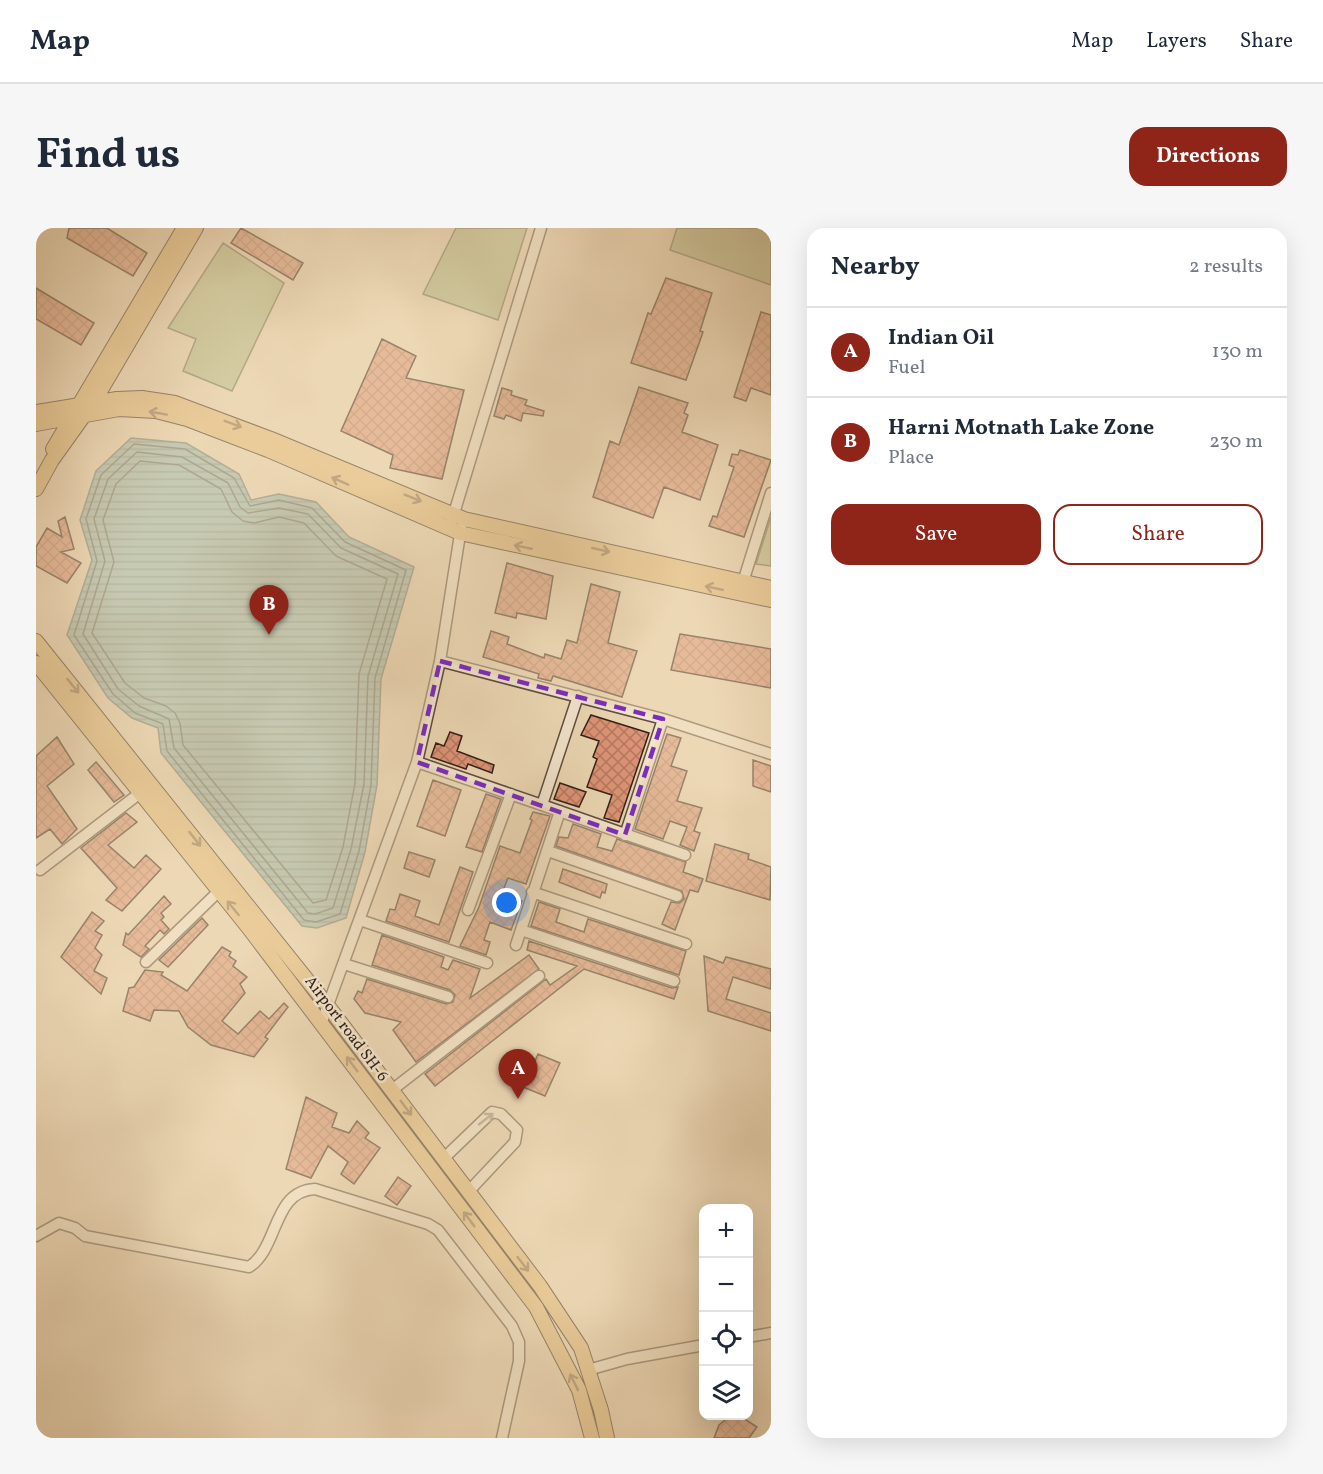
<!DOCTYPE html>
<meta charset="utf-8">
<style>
:root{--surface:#fff;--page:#f6f6f7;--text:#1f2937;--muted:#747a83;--line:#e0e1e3;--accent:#8f2418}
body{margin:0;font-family:Vollkorn,serif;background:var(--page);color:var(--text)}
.controls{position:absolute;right:18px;bottom:18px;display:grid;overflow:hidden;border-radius:12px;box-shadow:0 6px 24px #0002}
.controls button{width:54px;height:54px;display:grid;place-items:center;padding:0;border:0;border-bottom:2px solid var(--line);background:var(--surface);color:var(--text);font:30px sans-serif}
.you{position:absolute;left:471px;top:675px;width:21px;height:21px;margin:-15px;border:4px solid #fff;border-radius:50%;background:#1a73e8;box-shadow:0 0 0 9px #1a73e833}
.badge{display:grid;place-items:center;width:39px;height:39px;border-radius:50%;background:var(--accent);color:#fff;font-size:20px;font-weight:700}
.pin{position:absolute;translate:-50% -50px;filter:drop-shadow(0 2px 3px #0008)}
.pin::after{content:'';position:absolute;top:32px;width:21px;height:18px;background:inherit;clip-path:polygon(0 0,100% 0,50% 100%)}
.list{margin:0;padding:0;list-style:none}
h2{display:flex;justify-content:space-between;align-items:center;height:78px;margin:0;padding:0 24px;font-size:26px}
h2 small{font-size:20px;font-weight:400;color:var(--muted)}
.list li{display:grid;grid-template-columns:39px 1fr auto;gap:18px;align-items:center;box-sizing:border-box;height:90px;padding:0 24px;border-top:2px solid var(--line)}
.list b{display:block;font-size:22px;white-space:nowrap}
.list p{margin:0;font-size:20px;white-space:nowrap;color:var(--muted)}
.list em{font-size:20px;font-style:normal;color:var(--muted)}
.actions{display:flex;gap:12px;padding:18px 24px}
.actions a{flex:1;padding:14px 0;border:2px solid var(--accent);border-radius:18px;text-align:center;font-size:21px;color:var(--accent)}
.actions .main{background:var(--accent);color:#fff}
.icon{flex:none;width:33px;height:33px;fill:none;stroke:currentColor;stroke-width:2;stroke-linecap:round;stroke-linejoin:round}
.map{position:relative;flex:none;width:735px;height:1210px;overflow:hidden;border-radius:18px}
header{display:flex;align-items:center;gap:36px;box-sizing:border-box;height:84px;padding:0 30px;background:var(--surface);border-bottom:2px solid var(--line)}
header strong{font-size:28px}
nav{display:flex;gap:33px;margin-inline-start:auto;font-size:21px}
.intro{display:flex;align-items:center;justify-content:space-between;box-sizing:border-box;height:144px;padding:0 36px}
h1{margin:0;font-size:42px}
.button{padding:15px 27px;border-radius:18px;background:var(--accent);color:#fff;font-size:21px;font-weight:700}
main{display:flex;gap:36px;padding:0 36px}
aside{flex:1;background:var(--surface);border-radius:18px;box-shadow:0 6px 24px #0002}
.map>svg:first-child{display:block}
.green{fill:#b8bf8d;stroke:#746e52;stroke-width:1.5}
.water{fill:url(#water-rules);stroke:#6f7b73;stroke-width:1.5}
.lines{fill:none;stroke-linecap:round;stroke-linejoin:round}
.shore{stroke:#656c64;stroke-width:1.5}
.building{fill:url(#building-cross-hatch);stroke:#311e16;stroke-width:1.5}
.minor-casing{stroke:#604c3e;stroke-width:13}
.major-casing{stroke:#311e16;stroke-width:16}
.minor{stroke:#f3e6cf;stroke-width:10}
.major{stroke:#e6bc7a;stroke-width:14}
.oneway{stroke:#8c6d48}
.oneway2{stroke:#9c8c7c}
.marked{fill:none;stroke:#7b2cbf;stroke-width:4.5;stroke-dasharray:12 8;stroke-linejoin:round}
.labels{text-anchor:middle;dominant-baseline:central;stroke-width:5;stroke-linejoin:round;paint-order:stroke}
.street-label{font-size:16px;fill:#311e16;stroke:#f3e6cf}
</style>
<header>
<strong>Map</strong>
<nav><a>Map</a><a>Layers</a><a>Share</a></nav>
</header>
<div class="intro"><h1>Find us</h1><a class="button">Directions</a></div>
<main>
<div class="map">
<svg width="735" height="1210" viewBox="0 0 735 1210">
<defs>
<pattern id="water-rules" width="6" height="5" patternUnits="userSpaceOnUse" patternTransform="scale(1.5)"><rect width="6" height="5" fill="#99b9b1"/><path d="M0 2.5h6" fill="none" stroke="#7d968f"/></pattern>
<pattern id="building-cross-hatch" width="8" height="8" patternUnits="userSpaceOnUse" patternTransform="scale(1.5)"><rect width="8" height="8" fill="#df9578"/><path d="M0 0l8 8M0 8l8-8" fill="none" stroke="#b57961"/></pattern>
</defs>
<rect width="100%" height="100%" fill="#edd8b5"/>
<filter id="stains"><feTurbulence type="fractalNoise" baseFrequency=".00333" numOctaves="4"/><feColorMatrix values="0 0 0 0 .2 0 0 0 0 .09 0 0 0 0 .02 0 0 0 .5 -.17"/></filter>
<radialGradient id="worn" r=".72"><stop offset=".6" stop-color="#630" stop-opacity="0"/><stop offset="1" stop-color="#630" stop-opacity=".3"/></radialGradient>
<path class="green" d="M420,0H491L462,92L387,66Z
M641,0H735V57L634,22Z
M187,15L248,55L196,163L147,143L160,111L132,100Z
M735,289V338L720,336Z"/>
<path class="water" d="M95,210L150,215L203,246L215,272L243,266L280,274L313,309L378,339L345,451L341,557L329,624L310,690L281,700L266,698L125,525L122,500L96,490L72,470L31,407L56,332L44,292L60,243Z"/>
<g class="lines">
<path class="shore" d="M98,216L149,221L198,250L214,278L243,272L276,280L309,314L370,342L339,450L335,557L323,623L304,686L280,694L268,692L131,523L127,496L99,485L77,466L38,407L61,333L50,291L65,247Z
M101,224L146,229L192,255L204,279L212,285L243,280L272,286L305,320L362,346L332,448L328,556L315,621L297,680L279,686L272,685L138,520L133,491L103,478L82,461L47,406L69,333L58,291L72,251Z
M104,233L143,237L185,261L196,284L207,293L218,295L243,289L268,295L300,328L351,351L323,446L319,555L307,619L290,672L277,675L147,517L144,495L139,485L130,478L108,470L89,455L56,405L78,334L67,292L80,256Z"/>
</g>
<path class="building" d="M33,0H71L111,25L97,48L31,10Z
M205,0L267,35L257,52L195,15Z
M630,50L676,65L664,103L667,104L650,152L595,135L612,85L615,86Z
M0,60L58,95L45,117L0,91Z
M725,84L735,87V167L715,160L710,173L698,169Z
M346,111L380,128L370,150L428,162L406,251L354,240L357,227L305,203Z
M603,159L652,175L648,185L652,187L646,204L682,217L664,272L628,259L617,290L557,269L574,213L583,217Z
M466,160L476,163L475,167L491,172L489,177L508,183L507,188L487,185L485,193L470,187L468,191L458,188Z
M704,222L735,232L708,309L673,298L677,288L681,289L698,239L693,237L696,226L702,227Z
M29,289L38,321L25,324L45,335L31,355L0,338V319L11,300L26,309L22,293Z
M471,335L517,348L510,391L481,385L480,390L459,385Z
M555,356L584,364L572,415L601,423L586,469L517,448L515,453L502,450L503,446L447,429L455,403L473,409L471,416L508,430L509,426L525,431L531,412L541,415Z
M644,406L735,421V460L635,442Z
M555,487L613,505L583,594L568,590L576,567L551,559L561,531L557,529L563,513L545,507Z
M414,504L426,508L421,523L458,537L456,545L432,536L430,541L395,529L400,515L408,518Z
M631,506L645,510L635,538L651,543L641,573L666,580L658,603L664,605L658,623L644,617L651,599L634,593L627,611L599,601Z
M21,509L38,536L11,558L41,601L26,616L14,601L0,610V528Z
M717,532L735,538V564L717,558Z
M60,534L88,567L78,574L52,542Z
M397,552L425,562L409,608L381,598Z
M524,555L550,564L543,579L518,571Z
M450,566L465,571L446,624L430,619Z
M497,584L514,588L490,656L472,650L466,665L486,673L475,702L454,694L448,712L454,714L450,727L424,718L443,679L464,618L484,625L496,592L494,591Z
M90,585L101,594L72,617L98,640L110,627L125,641L86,683L70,672L81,660L45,620Z
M537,596L565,606L561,619L576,623L581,611L650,634L647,644L667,651L662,664L654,662L639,702L626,696L635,674L643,675L648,671L646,663L520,618L523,609L532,610Z
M679,616L713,626L712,631L735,639L734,672L670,653Z
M373,624L399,632L393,649L368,640Z
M424,639L437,644L413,714L350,693L354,681L359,682L364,666L384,673L379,688L403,697Z
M527,641L571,656L569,665L566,664L564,670L523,654Z
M128,668L135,676L125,685L128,689L125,692L133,701L128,706L124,702L109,718L113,721L105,729L87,717L90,705L92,707Z
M503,674L524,681L520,694L548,704L552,691L650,723L643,747L495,698Z
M56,684L68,693L59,703L66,707L59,720L66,727L58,743L71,750L65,766L25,729Z
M166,690L172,697L132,739L123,732Z
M346,707L408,729L405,739L412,742L417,732L444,741L434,770L493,727L503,741L380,834L357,802L365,794L329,785L318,771L322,763L326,765L331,751L410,776L417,774L419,767L414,762L336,737Z
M493,713L636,760L642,759L638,771L548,741L399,858L389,846L510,751L514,757L541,738L491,722Z
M186,719L195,724L193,728L200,733L197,738L211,749L204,756L209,765L186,793L202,806L224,783L233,791L248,775L252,779L229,809L232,811L218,829L175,817L152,799L143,783L118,782L114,793L87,783L93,760L98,759L109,742L127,744L125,747L151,763Z
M668,728L687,735L690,729L735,741V761L697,749L690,771L735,785V803L672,783Z
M502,826L524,835L509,868L475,854L479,846L486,847L492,833L498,835Z
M270,869L301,885L296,899L313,905L321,893L333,905L329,910L344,920L318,956L305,946L312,934L292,918L275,950L250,941Z
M362,949L375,958L361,977L349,968Z
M694,1188H704L721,1199L713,1210H678L683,1197Z"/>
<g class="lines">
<defs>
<path id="minor" d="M416,292L505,0
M425,300L404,433L627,491L735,526
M707,354L735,265
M381,534L404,433
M506,577L649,627
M589,607L627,491
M512,623L641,668
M4,642L104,565
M496,664L650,716
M432,682L475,566
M324,692L451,735
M485,702L638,753
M480,717L524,583
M110,734L183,663
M308,736L412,769
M285,796L381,534L506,577L542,468
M356,862L503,748
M407,931L456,884L465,886L481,902L479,914L432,964
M0,1008L23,995L39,1000L49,1008L213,1039C243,1020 236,963 279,961L392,996L402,1002L476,1098L483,1114V1133L466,1210
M712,1109L735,1105
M552,1142L591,1131L668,1117"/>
<path id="major" d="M0,184L81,171L106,170L139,175L235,211L428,291L735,360
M0,196L83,181L120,183L151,191L232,222L424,305L735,372
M17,221L148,0
M0,261L16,232L59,172L160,0
M0,413L292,778L504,1058L545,1120L565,1182L571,1210
M0,435L212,699L500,1079L543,1162L556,1210"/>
</defs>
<use href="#minor" class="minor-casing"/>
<use href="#major" class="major-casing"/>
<use href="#minor" class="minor"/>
<use href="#major" class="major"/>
</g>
<defs><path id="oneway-shaft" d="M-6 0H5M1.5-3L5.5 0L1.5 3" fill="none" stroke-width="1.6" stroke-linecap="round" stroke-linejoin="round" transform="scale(1.5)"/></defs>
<g class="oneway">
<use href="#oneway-shaft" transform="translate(122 185) rotate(-170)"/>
<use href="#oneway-shaft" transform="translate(197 196) rotate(21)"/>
<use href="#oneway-shaft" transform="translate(304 253) rotate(-156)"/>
<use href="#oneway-shaft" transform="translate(377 270) rotate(22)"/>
<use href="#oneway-shaft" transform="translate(487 319) rotate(-168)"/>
<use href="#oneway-shaft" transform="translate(565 322) rotate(13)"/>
<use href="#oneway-shaft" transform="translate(678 360) rotate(-168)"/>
<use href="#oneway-shaft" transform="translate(37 458) rotate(51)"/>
<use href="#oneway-shaft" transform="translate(159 611) rotate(52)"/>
<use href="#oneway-shaft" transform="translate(197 680) rotate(-129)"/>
<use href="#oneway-shaft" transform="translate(316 836) rotate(-127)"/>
<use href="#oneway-shaft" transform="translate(370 880) rotate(53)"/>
<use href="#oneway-shaft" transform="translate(433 991) rotate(-127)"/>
<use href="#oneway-shaft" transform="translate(487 1036) rotate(52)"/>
<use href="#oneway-shaft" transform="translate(538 1154) rotate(-116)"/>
</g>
<use class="oneway2" href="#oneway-shaft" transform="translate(450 891) rotate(-38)"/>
<path d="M0 0H735V1210H0ZM404,433L627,491L589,607L381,534Z" fill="#edd8b5" fill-opacity=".55" fill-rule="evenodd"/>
<path class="marked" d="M404,433L627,491L589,607L381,534Z"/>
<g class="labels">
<g class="street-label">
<text transform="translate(310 801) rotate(53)">Airport road SH-6</text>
</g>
</g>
<rect width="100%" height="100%" filter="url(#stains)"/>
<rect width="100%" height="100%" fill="url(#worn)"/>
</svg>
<div class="controls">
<button>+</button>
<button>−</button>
<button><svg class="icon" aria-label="locate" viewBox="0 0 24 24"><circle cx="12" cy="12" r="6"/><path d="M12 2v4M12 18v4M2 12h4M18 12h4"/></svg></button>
<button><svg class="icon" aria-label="layers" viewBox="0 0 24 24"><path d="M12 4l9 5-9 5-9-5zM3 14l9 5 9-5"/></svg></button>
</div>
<div class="you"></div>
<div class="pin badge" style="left:482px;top:871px">A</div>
<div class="pin badge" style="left:233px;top:407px">B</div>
</div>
<aside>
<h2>Nearby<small>2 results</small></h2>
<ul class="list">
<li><span class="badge">A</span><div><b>Indian Oil</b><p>Fuel</p></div><em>130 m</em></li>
<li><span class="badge">B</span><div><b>Harni Motnath Lake Zone</b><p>Place</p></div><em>230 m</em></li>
</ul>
<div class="actions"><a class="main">Save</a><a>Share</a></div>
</aside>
</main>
